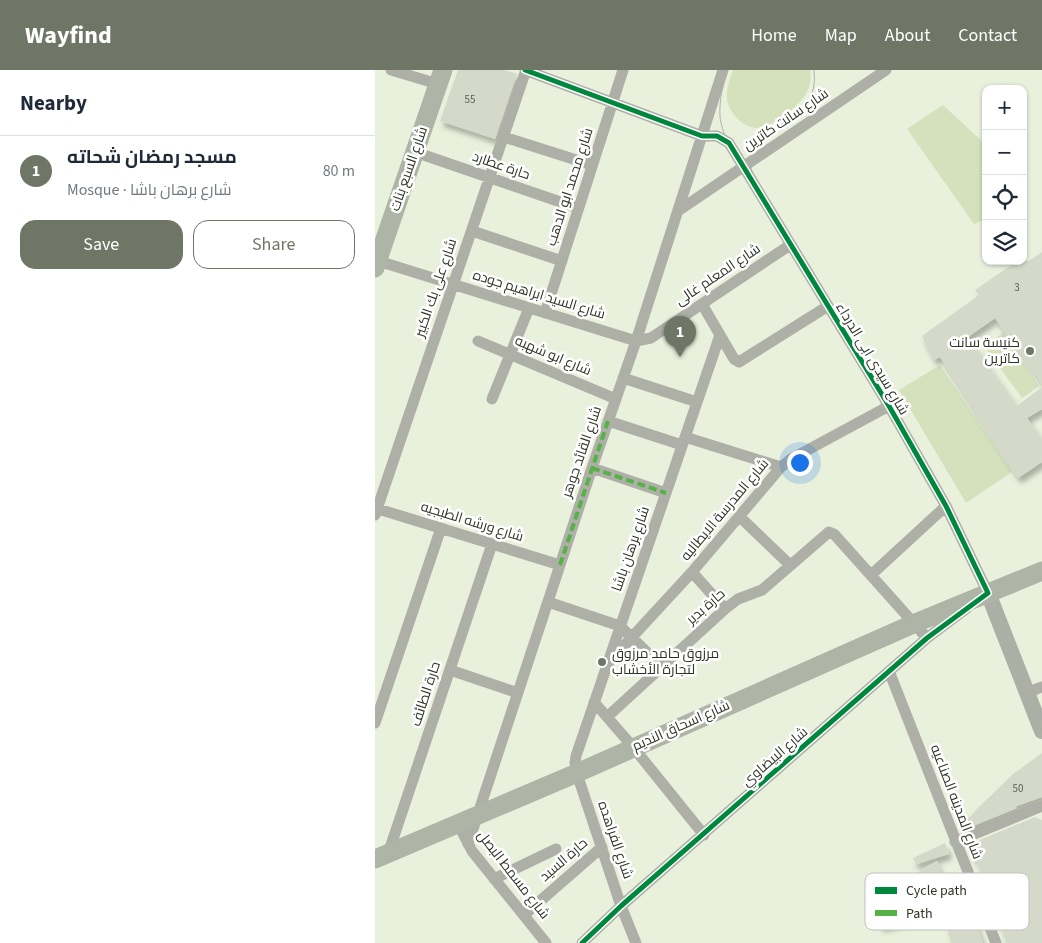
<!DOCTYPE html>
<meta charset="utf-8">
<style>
:root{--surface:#fff;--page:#f2f2f3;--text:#1f2937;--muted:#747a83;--line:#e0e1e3;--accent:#707666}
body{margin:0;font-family:"Source Sans 3",Cairo,sans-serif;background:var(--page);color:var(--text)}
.controls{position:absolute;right:15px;top:15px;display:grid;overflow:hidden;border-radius:10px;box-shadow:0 1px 4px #0004}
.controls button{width:45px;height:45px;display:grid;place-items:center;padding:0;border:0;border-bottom:1px solid var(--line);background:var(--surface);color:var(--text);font:25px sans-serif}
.you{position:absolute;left:424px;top:392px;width:18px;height:18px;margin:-12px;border:4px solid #fff;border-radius:50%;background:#1a73e8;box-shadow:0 0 0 8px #1a73e833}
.badge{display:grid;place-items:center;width:32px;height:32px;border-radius:50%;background:var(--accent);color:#fff;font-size:16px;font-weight:700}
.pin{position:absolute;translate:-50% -41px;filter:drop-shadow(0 1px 2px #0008)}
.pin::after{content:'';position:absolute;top:26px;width:18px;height:15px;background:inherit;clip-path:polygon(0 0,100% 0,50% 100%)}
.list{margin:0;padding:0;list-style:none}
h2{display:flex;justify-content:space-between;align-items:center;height:65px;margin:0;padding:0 20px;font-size:21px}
h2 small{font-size:16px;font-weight:400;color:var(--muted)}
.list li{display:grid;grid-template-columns:32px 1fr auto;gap:15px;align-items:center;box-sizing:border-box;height:70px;padding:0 20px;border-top:1px solid var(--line)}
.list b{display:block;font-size:19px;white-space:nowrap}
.list p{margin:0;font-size:16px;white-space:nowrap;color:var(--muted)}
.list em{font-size:16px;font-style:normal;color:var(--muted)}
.actions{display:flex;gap:10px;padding:15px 20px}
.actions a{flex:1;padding:11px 0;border:1px solid var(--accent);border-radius:15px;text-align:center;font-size:18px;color:var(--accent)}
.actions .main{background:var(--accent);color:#fff}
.icon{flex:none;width:28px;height:28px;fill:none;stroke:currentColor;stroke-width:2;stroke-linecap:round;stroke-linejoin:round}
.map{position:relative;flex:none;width:667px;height:873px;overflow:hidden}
header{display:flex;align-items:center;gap:30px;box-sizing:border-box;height:70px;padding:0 25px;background:var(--accent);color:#fff}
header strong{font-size:24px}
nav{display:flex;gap:28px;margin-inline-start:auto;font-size:18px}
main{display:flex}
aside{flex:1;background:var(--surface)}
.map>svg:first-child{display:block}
.green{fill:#d5e1bc}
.building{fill:#d4d9ca;filter:url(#shadow)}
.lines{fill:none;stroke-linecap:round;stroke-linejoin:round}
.street{stroke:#aeb0a8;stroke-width:11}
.secondary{stroke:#acafa5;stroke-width:16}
.primary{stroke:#aeb4a6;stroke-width:19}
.tram{stroke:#aeb3a8;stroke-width:1}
.quiet{stroke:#56b245;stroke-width:4;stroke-dasharray:8 4;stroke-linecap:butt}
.cycleway-casing{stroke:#fff;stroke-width:8}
.cycleway{stroke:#00873e;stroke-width:5}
.poi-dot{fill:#707666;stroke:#fff;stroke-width:2}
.labels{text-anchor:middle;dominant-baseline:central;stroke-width:5;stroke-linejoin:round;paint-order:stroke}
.number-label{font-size:11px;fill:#585d4f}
.street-label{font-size:14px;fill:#2f3426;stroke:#fff}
.poi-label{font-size:14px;fill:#2f3426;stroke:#fff;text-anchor:end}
.key{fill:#fff;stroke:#c1c2be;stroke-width:1}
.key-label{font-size:14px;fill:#2f3426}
</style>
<header>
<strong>Wayfind</strong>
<nav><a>Home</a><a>Map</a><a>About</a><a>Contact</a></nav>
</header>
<main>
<aside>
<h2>Nearby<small></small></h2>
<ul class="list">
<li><span class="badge">1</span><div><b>مسجد رمضان شحاته</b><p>Mosque · شارع برهان باشا</p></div><em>80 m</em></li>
</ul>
<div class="actions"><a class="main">Save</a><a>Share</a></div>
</aside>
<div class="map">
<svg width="667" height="873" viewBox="0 0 667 873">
<defs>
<filter id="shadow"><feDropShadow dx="3" dy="5.5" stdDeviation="2.5" flood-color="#0004"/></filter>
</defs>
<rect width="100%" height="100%" fill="#e9f0dc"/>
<path class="green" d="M358,0H435C439,24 421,38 403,49C399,51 394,56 390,57C372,63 352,43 352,27C351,19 355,8 358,0Z
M568,35L611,75V149L599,154L532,59Z
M628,263L664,316L647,328L609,276Z
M565,295L637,402L591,433L524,320Z"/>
<path class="building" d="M83,0H129L142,4L120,69L65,51Z
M667,182V314L620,248L593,267L642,336L667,317V339L652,348L667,370V392L643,408L565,287L559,290L547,266L604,225L600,220L642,191H654Z
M667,683V727L639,737L642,738L588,760L586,756L603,738L638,704Z
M660,747L667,750V873H632L600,787L598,788L593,775Z
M570,773L574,784L541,794L538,788Z
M562,791L577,838L506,857L494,831Z
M570,847L601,853L608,873H576Z"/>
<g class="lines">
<path class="street" d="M16,0L63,14
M150,0L327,66H342L354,73L514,336L571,436L613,523L609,526
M129,67L217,95
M40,82L203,138
M303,141L511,0
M97,161L187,191
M0,190L261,271L276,268L415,175
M327,234L359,289L364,292L453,236
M170,243L248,0
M103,271L241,329
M248,308L322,332
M117,329L154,238
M233,351L307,375
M310,367L406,397
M217,398L291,423
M0,438L185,495
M0,445L151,0
M364,446L415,495
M317,502L350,539
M496,505L571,436
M173,532L245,556L287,597
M235,591L317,502L406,397L416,389L514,336
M75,600L143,623
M514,601L621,873
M651,623L667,617
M219,632L258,677L329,765
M232,647L350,539L363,529L387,520L454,462L459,464L552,568
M0,653L66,458
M83,754L97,781L171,873
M580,772L667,736
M93,774L217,398L261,271L348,0
M13,784L117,474
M119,809L181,779
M149,845L227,777
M207,873L246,836L552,568L592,538
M261,873L246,836L204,710L200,693L201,686L345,265"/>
<path class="secondary" d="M613,523L667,661"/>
<path class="primary" d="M0,198L68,0
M0,789L202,703L538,554L667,501"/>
<path class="tram" d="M352,0C348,14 344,31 345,46C346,66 367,98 377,116
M439,0C447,58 373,47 376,99L417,173L516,334L577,439L615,522L667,655
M537,384L557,419
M660,649L667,668"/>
<path class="quiet" d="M217,398L291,423
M185,495L233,351"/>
<defs>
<path id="cycleway" d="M150,0L327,66H342L354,73L514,336L571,436L613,523L552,568L246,836L207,873"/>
</defs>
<use href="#cycleway" class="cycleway-casing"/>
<use href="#cycleway" class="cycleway"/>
</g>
<g class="poi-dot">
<circle cx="655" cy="281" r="5"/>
<circle cx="227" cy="592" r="5"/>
</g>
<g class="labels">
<g class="number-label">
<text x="95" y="29">55</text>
<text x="642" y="217">3</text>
<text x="643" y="718">50</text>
</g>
<g class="street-label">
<text transform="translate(411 50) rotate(-34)">شارع سانت كاترين</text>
<text transform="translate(126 96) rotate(19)">حارة عطارد</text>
<text transform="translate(34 99) rotate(-71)">شارع السبع بنات</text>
<text transform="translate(195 117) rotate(-72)">شارع محمد ابو الدهب</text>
<text transform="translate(343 205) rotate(-34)">شارع المعلم غالى</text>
<text transform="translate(61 218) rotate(-71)">شارع على بك الكبير</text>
<text transform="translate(164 225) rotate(17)">شارع السيد ابراهيم جوده</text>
<text transform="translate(178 286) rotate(23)">شارع ابو شهبه</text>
<text transform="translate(497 289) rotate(59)">شارع سيدى ابى الدرداء</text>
<text transform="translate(207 382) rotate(-71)">شارع القائد جوهر</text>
<text transform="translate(350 440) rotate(-50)">شارع المدرسة الايطاليه</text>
<text transform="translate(97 452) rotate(17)">شارع ورشه الطبجيه</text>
<text transform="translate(256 479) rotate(-71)">شارع برهان باشا</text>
<text transform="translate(331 537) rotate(-41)">حارة بدير</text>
<text transform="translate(51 624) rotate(-72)">حارة الطائف</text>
<text transform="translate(306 656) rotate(-24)">شارع اسحاق النديم</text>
<text transform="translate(400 687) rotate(-41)">شارع البيضاوي</text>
<text transform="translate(581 732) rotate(69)">شارع المدينه الصناعيه</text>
<text transform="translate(240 770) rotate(71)">شارع الفراهده</text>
<text transform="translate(189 790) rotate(-41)">حارة السيد</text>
<text transform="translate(138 805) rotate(52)">شارع مسمط البصل</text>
</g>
<g class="poi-label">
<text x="645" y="273">كنيسة سانت<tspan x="645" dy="16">كاترين</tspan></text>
<text x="237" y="584" text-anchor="start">مرزوق حامد مرزوق<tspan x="237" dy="16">لتجارة الأخشاب</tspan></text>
</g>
</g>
<rect x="490" y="803" width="164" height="57" rx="8" class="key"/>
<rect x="500" y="817" width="22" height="7" fill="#00873e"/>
<rect x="500" y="840" width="22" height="6" fill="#56b245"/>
<g class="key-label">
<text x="531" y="825">Cycle path</text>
<text x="531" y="848">Path</text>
</g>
</svg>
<div class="controls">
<button>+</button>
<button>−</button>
<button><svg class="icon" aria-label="locate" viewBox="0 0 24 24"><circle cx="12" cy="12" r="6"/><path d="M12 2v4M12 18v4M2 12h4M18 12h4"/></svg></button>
<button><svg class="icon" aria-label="layers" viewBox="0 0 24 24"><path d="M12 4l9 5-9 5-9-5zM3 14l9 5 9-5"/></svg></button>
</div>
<div class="you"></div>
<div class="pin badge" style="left:305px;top:287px">1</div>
</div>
</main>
